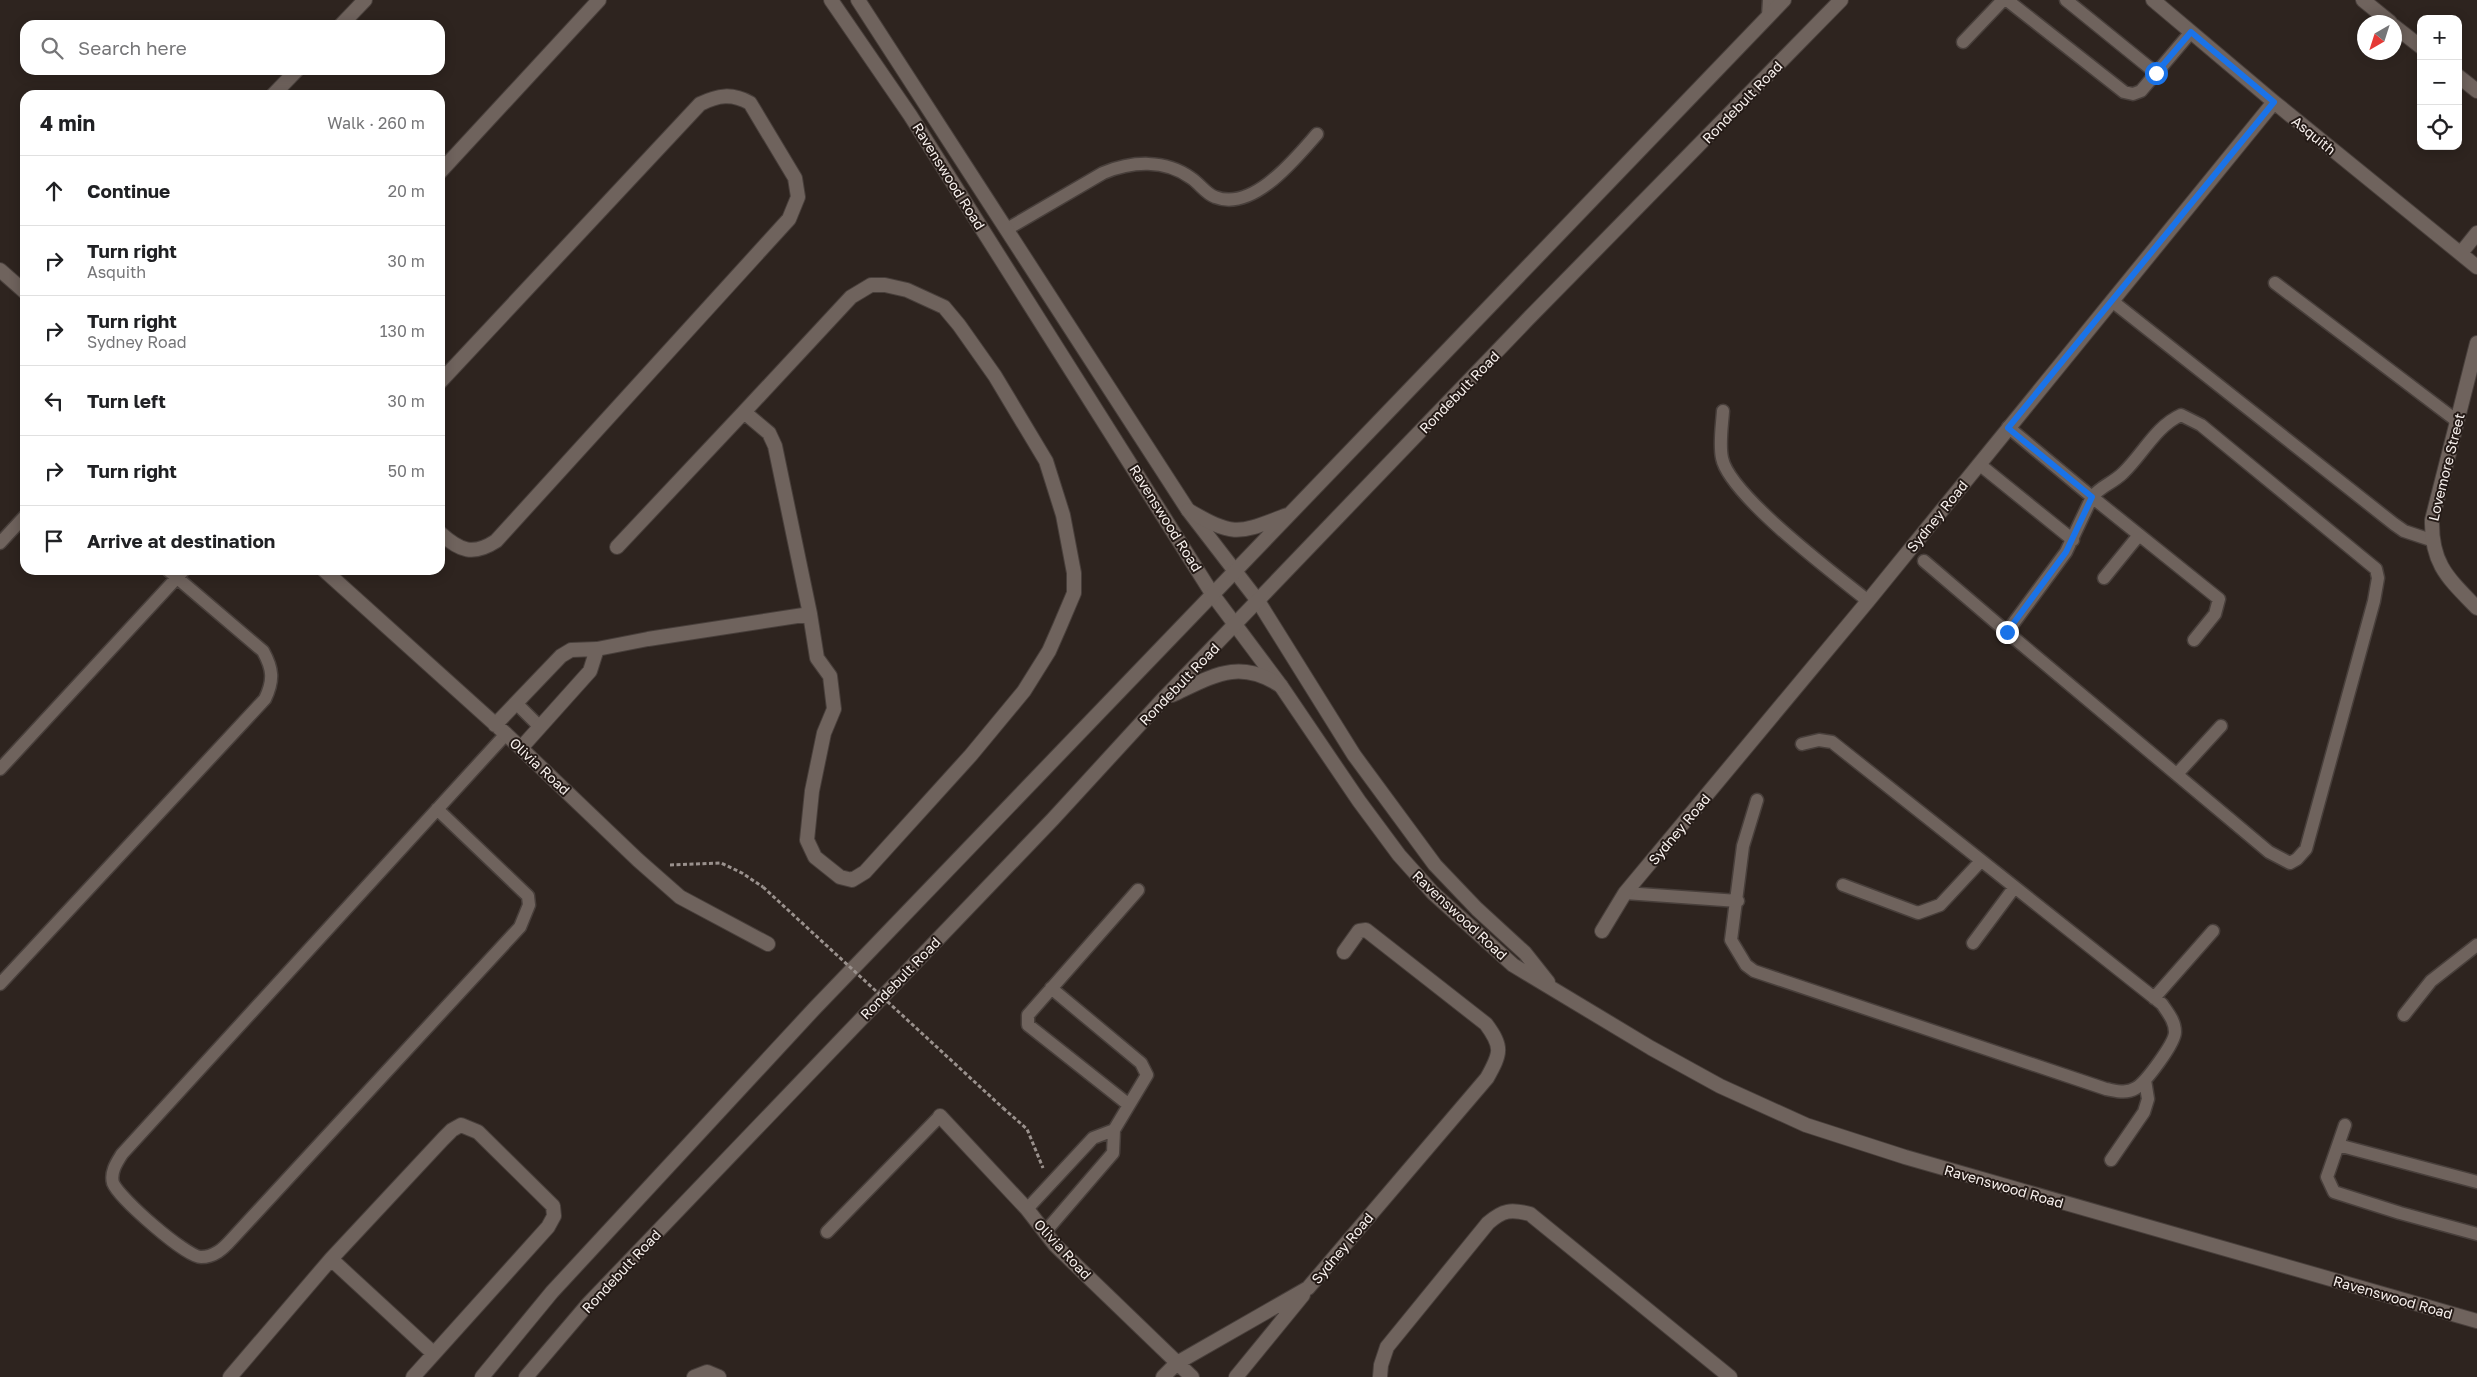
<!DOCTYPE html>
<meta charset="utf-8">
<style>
:root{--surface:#fff;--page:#f6f6f6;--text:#202124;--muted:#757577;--line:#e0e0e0}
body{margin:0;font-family:"Golos Text",sans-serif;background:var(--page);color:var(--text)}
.controls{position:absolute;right:15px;top:15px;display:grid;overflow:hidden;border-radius:10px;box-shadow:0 2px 12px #0003}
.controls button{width:45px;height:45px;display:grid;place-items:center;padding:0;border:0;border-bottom:1px solid var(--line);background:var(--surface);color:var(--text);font:25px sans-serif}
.compass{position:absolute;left:2357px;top:15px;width:45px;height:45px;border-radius:50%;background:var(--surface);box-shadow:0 2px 12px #0003;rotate:219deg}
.stop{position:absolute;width:15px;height:15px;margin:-11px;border:4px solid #1a73e8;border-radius:50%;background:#fff}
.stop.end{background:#1a73e8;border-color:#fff;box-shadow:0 1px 5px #0008}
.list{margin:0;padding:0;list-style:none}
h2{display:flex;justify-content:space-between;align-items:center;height:65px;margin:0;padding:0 20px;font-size:21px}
h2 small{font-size:16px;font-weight:400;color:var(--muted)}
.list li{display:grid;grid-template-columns:32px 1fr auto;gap:15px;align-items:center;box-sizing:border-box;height:70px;padding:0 20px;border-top:1px solid var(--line)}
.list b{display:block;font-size:19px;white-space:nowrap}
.list p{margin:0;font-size:16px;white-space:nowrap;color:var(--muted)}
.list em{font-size:16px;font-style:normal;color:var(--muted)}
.icon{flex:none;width:28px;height:28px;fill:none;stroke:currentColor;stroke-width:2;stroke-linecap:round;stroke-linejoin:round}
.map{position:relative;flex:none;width:2477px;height:1377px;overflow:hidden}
.search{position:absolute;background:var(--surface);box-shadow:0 2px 12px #0003;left:20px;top:20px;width:425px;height:55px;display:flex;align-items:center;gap:12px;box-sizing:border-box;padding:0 18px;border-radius:15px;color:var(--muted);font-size:19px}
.panel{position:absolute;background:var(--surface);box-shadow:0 2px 12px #0003;left:20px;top:90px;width:425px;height:485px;border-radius:15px}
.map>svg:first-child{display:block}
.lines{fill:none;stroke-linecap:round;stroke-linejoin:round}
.service-casing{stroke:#483f3b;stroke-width:15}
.minor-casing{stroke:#483f3b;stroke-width:16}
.tertiary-casing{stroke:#483f3b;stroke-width:16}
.secondary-casing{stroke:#483f3b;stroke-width:16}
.path{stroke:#9a918d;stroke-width:3;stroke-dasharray:4 2.5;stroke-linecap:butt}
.service{stroke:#6f635d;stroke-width:12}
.minor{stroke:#6f635d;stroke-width:14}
.tertiary{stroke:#6f635d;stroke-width:14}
.secondary{stroke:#6f635d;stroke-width:14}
.path-bridge{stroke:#9a918d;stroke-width:3;stroke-dasharray:4 2.5;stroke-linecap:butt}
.route{stroke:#1a73e8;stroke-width:6}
.labels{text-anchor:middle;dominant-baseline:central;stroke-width:4;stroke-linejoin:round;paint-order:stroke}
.street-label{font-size:14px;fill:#f7f0ed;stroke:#241a16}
</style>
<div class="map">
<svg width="2477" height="1377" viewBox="0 0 2477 1377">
<rect width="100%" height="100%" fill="#2e241f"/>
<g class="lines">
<defs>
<path id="service" d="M2007,0L2124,92L2133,94L2141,91L2191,32
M2066,0L2156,73
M1768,16L1769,0
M1963,42L2003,0
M1007,229L1103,173C1132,161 1165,159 1191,178C1199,183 1206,194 1215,197C1253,212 1295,159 1317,134
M2275,283L2457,421
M2112,301L2394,524L2404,531L2431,540
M1723,411C1722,426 1719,444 1722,458C1729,495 1836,575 1868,601
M1979,464L2073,540
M0,543L25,516
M1924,561L2007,632L2066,552L2092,497L2008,427
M2104,578L2139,535
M2007,632L2269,852L2290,863L2297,859L2306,849L2374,601L2378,578L2376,569L2201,425L2181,415C2156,426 2143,454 2123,473C2113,483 2101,486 2092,497L2219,599L2215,614L2194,640
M516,703L540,727
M0,769L184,570
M2177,774L2221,726
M1757,800L1743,846L1731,940L1746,965L1754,971L2106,1089C2117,1091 2126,1094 2136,1088C2146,1082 2175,1043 2175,1032C2175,1021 2168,1013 2162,1004L1832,742L1819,740L1802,744
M437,809L528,896L529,905L520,927L231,1240C223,1249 214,1257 201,1257C186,1257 119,1198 113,1183C110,1172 117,1162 122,1154L506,734
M1843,885L1918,913L1940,905L1980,862
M1625,893L1738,901
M1973,943L2014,888
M0,984L265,699C274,680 273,669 263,651L168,570
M1051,988L1141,1063L1147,1075L1114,1130
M2154,998L2213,931
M2404,1015L2431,981L2477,945
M1129,1105L1028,1025V1015L1138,890
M2345,1125L2327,1177L2334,1192L2400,1213L2477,1234
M2338,1145L2477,1182
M2111,1160L2144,1112L2148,1099L2145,1080
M1027,1209L1093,1138L1114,1130L1113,1153L1045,1232
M827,1232L940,1116"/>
<path id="minor" d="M2153,0L2274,102L2477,267
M2363,0L2390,22
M341,25L365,0
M2394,26L2421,47
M2458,76L2477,91
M273,95L297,70
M440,172L599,0
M2461,253L2477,233
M0,270L25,292
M2477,343L2432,520C2431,564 2448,578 2477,608
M440,382L700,104C718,95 732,93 750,103L795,178L798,197L789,219L496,541C473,556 460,551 440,533
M617,547L744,412
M324,570L506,734L638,860L680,897L768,944
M495,725L561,656L571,650L597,649L648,639L810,614L817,658L830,676L834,709L824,733L812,791L807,840L815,857L840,877L852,880L865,872L971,755L1024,691L1049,651L1060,626L1074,593V573L1063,515L1046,461L995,376L959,325L944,307L907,290L885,285H871L851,297L744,412L769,433L775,446L810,614
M521,748L590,671L597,649
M1602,931L1625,893L1868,601L2274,102
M940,1116L1027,1209L1055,1245L1192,1377
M331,1259L433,1353
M230,1377L331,1259L443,1139L452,1130L461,1125L478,1132L553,1206L554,1216L548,1227L413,1377
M694,1377L707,1372L719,1377
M1163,1377L1177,1363L1308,1288L1487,1078C1501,1053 1503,1047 1486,1024L1366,930L1359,931L1344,952
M1236,1377L1303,1295
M1380,1377L1381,1365L1387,1347L1488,1223C1503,1210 1511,1209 1530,1214L1730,1377"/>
<path id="tertiary" d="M831,0L910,115L1213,595L1281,686L1359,801L1399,855L1433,893L1513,965L1651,1048L1720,1086L1806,1125L1905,1157L2477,1321
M858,0L1188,510L1258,601L1354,755L1435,865L1477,909L1525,953L1548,982"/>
<path id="secondary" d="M1188,510C1235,538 1239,533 1287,515
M1172,695C1213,676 1239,658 1281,686
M482,1377L552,1292L814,1009L1784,0
M526,1377L589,1303L1053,819L1164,698L1527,320L1841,0"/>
</defs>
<use href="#service" class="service-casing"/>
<use href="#minor" class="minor-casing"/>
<use href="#tertiary" class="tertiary-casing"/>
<use href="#secondary" class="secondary-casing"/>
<path class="path" d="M670,865L721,863L742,873L763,887
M1003,1108L1027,1129L1043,1168"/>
<use href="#service" class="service"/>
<use href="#minor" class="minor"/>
<use href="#tertiary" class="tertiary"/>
<use href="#secondary" class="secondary"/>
<path class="path-bridge" d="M763,887L1003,1108"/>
</g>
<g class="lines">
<path class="route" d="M2007,632L2066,552L2092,497L2008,428L2274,102L2191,32L2156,73"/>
</g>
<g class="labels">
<g class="street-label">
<text transform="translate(1742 102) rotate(-46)">Rondebult Road</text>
<text transform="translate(2314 135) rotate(39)">Asquith</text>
<text transform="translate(949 176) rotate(58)">Ravenswood Road</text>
<text transform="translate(1459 392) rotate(-46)">Rondebult Road</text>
<text transform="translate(2446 467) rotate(-76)">Lovemore Street</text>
<text transform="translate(1937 516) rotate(-51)">Sydney Road</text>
<text transform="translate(1166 518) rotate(58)">Ravenswood Road</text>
<text transform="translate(1179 684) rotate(-46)">Rondebult Road</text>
<text transform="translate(540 766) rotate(43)">Olivia Road</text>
<text transform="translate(1679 829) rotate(-50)">Sydney Road</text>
<text transform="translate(1460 915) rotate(43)">Ravenswood Road</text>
<text transform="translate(900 978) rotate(-46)">Rondebult Road</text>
<text transform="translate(2004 1186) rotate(16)">Ravenswood Road</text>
<text transform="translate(1342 1248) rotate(-50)">Sydney Road</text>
<text transform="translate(1063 1249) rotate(47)">Olivia Road</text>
<text transform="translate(621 1271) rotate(-47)">Rondebult Road</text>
<text transform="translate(2393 1297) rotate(16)">Ravenswood Road</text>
</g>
</g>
</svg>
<div class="controls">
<button>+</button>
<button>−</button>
<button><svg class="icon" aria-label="locate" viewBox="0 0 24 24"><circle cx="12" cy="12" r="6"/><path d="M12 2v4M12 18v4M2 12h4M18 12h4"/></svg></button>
</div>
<svg class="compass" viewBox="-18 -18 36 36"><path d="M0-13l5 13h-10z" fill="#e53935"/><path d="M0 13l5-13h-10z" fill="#757577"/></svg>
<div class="stop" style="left:2156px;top:73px"></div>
<div class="stop end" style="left:2007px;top:632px"></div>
<div class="search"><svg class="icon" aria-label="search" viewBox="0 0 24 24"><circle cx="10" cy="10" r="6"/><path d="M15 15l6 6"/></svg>Search here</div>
<section class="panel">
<h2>4 min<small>Walk · 260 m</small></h2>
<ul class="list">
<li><svg class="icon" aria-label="ahead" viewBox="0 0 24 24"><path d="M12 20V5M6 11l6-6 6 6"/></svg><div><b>Continue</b></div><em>20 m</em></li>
<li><svg class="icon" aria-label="right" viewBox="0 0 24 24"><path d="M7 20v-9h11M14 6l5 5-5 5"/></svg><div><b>Turn right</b><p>Asquith</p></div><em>30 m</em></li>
<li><svg class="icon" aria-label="right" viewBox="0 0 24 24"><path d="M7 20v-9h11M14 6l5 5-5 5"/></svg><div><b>Turn right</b><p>Sydney Road</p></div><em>130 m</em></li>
<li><svg class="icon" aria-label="left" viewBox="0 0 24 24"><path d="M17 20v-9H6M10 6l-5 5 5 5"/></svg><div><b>Turn left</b></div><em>30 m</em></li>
<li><svg class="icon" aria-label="right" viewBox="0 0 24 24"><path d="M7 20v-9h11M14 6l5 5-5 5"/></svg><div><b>Turn right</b></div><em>50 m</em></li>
<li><svg class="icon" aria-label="arrive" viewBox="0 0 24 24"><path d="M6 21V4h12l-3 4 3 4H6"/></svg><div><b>Arrive at destination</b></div></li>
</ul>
</section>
</div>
